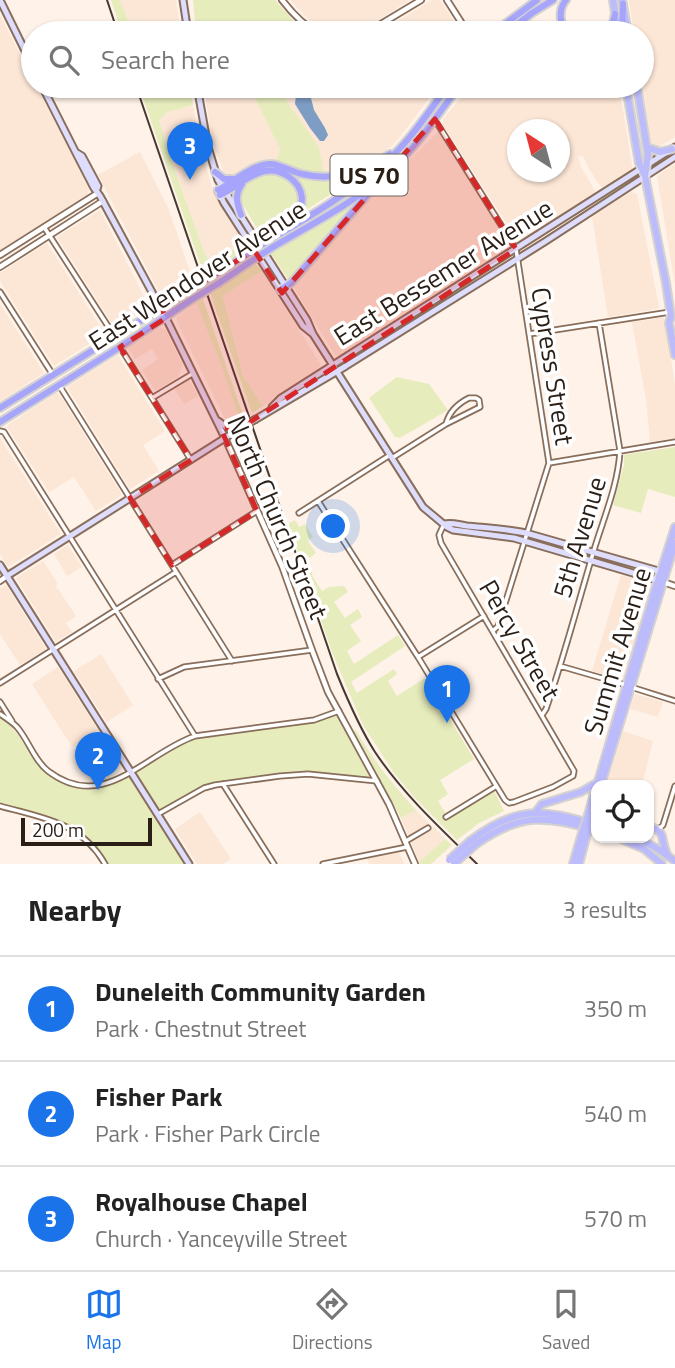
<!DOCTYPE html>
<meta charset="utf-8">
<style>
:root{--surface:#fff;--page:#f6f6f6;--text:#222;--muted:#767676;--line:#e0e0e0;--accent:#1a73e8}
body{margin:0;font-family:"Titillium Web",sans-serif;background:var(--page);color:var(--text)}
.controls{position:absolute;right:21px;bottom:21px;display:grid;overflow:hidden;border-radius:14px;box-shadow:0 2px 5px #0004}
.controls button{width:63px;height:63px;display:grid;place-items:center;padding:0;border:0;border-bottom:2px solid var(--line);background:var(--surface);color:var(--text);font:35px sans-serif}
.compass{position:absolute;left:507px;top:119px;width:63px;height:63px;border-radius:50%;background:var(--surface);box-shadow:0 2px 5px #0004;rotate:324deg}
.scale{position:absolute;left:21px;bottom:18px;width:131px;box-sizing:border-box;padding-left:7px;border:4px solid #2a1f17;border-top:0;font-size:19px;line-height:24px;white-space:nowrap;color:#2a1f17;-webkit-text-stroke:5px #fff;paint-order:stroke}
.you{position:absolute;left:334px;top:527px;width:24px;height:24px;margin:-18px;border:5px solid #fff;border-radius:50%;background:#1a73e8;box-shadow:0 0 0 10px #1a73e833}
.badge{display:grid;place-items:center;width:46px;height:46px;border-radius:50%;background:var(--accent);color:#fff;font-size:23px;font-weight:700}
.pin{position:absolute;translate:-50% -58px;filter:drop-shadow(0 2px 4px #0008)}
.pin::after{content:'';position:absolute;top:37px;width:24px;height:21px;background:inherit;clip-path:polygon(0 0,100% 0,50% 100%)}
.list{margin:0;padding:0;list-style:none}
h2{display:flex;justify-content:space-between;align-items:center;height:91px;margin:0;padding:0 28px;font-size:30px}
h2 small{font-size:23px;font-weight:400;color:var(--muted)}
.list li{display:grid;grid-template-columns:46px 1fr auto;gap:21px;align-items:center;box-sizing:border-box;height:105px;padding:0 28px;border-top:2px solid var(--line)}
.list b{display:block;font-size:26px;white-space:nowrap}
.list p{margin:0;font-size:23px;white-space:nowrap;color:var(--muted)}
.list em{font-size:23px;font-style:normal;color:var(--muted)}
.icon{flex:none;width:38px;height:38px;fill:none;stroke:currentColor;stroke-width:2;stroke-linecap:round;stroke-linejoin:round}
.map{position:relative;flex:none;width:675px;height:864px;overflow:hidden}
.search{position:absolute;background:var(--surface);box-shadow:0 2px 5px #0004;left:21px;right:21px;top:21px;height:77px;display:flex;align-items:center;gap:18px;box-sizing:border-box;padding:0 24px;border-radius:38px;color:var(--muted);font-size:26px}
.sheet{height:406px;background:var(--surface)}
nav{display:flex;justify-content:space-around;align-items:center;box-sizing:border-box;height:98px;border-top:2px solid var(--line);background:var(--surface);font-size:19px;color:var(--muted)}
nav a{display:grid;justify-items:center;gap:4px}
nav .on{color:var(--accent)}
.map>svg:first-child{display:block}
.built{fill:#fce6d6;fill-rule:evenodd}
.green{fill:#e6ecbc}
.water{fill:#7e9dc4}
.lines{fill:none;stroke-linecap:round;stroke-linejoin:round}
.minor-casing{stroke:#886e5b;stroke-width:7}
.tertiary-casing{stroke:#886e5b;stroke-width:8}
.secondary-casing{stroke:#886e5b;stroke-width:9}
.primary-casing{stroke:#d4d2d1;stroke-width:10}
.trunk-casing{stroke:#d4d2d1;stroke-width:10}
.minor{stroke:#fff;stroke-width:3.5}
.tertiary{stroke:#fff;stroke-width:4.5}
.secondary{stroke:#deddfe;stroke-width:5}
.primary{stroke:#bcbbfc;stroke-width:6}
.trunk{stroke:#a6a4fb;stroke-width:6}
.rail{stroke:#453a32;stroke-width:2}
.secondary-bridge-casing{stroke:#886e5b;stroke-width:9;stroke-linecap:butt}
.primary-bridge-casing{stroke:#d4d2d1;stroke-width:10;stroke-linecap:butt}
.trunk-bridge-casing{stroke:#d4d2d1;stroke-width:10;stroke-linecap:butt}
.secondary-bridge{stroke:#deddfe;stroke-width:5}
.primary-bridge{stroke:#bcbbfc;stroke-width:6}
.trunk-bridge{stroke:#a6a4fb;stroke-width:6}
.marked{fill:#d62828;fill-opacity:0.2;stroke:#d62828;stroke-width:5;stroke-dasharray:14 9;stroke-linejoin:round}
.labels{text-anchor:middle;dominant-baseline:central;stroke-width:7;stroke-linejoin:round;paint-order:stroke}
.shield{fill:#fff;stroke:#6a625d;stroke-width:2}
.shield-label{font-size:24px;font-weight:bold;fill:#2a1f17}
.street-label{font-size:26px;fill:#2a1f17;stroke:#fff}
</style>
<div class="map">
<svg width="675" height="864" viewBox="0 0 675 864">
<rect width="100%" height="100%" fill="#fef2e9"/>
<path class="built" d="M120,0H176L181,33H133Z
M290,0H410L364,29L341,33L326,30L313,24Z
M432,0H440L461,33H378Z
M629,0H675V137L660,146H655L651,141L642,81V33H634Z
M0,15L33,80V86H36L89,189L88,194L0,250Z
M204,86H249L280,149L276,161H265L255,163L234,176H225L212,140Z
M287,86H438L403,133L393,145L364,164L338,172L324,173L319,147L286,100Z
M471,86H619L633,171L604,188L601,187L589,169L583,156H578L581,167L595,191L594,195L521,241L517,240L443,125V119ZM518,130H560V172H518Z
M193,105L200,146L212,187L218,201L244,243L211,263L205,254L170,157L159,120L168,112Z
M438,132L510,245L508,249L338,356L335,355L294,288L295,282L344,225Z
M140,152L169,210L193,281L167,298L161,296L98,175Z
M675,164V285L657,176Z
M631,192L637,194L659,307L656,309L608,317L592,216Z
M100,210L149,306L115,328L57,237Z
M47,243L105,334L54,366L0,281V273Z
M262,271L321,365L318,369L263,406L243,376L223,296Z
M197,302L213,346L218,356L240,421L236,423L232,424L225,419L177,322L176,318Z
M0,304L44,373L0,401Z
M664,317L675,384V438L650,442L646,400L632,322Z
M161,327L166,330L182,364V367L178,377L156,390L154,389L142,370L158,359L152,349L135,359L128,348Z
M118,355L165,431L143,445L159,471L130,489L67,387Z
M189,380L198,396L184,404L174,389Z
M57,393L59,394L122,495L96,511L74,477L49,492L7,427L9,424Z
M0,438L61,534L8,567L0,554Z
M68,545L82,567L67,576L54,554Z
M43,561L58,584L56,586L76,616L66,623L72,632L56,642L16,578Z
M621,575L651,583L652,585L623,680L592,671Z
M6,585L46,649L20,665L0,634V588Z
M101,654L133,705L107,722L74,671Z
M58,667L98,730L72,747L32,684Z
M635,694L663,702L658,717L630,709Z
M623,731L653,741L642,785H607Z
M416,810L430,824L409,837L401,818Z
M200,812L231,859L223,864H197L175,829Z
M434,827L445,839L419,862L411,842Z
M399,852L404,864H369L367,858Z"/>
<path class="green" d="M111,0H120L133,33H122Z
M193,0H275L298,26L307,33H196Z
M139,86H190L193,105L168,112L159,120L170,157L205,254L211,263L244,243L247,248L204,275Z
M249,86H287L286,100L319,147L324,173L302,171L276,161L280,149Z
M367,169L368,170L300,214L303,200L291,173L310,178Z
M268,172C273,173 279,174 284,176C297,183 301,203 294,216C287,226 272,232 262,238L240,199C242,182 253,178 268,172Z
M365,194L291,277L288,279L271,254Z
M256,264L262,271L223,296L243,376L263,406L252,413L210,293Z
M203,299L244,418L240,421L218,356L213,346L197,303Z
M397,377L429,384L448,410L400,438L395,437L369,398Z
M675,447V497L648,489L641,513L613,505L624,465V455Z
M295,520L299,527L305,524L313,537L308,541L316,553L308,559L313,577L322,591L329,587L344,586L348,592L334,602L345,618L358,609L362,617L350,625L361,641L347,651L354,664L398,635L405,646L351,682L357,693L394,669L397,674L388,681L397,696L425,678L474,759L440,780L448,794L438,801L446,814L443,816L448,819L494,791L504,811L479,823L457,840L414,797L394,773L363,725L332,652L288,524Z
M337,715L369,776L367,778L307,771L285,772L217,782L193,791L153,814L184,864H108C81,820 47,816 0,804V716C29,739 31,773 72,786C83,790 93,789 104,786C137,780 154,755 183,743C200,736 218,735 236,732C270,728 304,725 337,715Z
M356,730C373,760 393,785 416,810L401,818L354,731Z
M445,839L452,845L431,864H420L419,862Z"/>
<path class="water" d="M297,86H308L314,110L325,128L328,135L324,141H320L310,128L295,104Z"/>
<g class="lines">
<defs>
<path id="minor" d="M435,120L516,249L549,463L498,626L493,631
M44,227L115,337
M0,292L53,375
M529,334L670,312
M120,347L191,460
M59,385L232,661
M152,398L192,374
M469,398H476L479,400L480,407L446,424C449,412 459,403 469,398Z
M0,431L4,432L195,736
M392,458L446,424
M549,463L675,442
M318,501L418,657L505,800L509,803L514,802L553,787L573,776L574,771L441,543L439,535L444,524
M299,513L390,455
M172,565L257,511
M418,657L484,616
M560,666L626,685
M158,679L184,667L312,650
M0,683L176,572
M631,687L675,701
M0,702L12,721
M0,714C6,718 12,722 17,727C29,741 34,760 48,771C104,814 145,753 195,736L314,720L339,711
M542,715L546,709C564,657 578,603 594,550C604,517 618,485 620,451L599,323
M223,784L274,864
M0,806C43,818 81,822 105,864
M158,814L204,788L215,785L280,776L308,774L377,781
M446,817L495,787
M659,829L663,825L675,786
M406,841L428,828
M323,864L407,847"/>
<path id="tertiary" d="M282,0C292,13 303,25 318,33
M447,0L468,33
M366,33L421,0
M0,255L98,193
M0,267L103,201
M225,438L282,566L312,650L328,692L389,804L415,864
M0,581L7,576
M663,582L675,586"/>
<path id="secondary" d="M0,0L33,67
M183,0L188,33
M42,86L78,157L94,188L100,196L166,318L225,438
M197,86L208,147L218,180L307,320L313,334L423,507L447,527L453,530L514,538L660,581
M77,153L82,156L98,186L97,189
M218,191L224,203L303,326L313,334
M272,407L281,398L675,147
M256,419L346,366L546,241L675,157
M218,421L228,428L241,427
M444,524C452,522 459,525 467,526C487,528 507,529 526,533L662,572
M0,565L189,864
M7,576L244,426"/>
<path id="primary" d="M613,0L618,33
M622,0L628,33
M626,86L639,163L645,176L666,283L671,317L669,323L675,355
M637,86L648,155L645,176
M647,147L660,152L672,149
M597,785L654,593L675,527
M601,785L675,543
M535,813L542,804L581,792L598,782
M588,815L596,786
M593,816L596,804
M649,826C668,833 659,838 667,854
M619,838L644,849L662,864
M637,838L658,849L675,861
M470,841C517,805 542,809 596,825
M475,845C521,812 544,816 596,830
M573,864L582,833
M579,864L587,834"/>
<path id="trunk" d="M566,0C558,10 559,24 568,33
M493,33L537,0
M506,33L532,13L553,0
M606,33L613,23L615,14
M622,33L623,4
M215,172L224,179H233
M218,190C234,182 252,164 271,164C282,165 292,172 302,174C335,182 363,171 390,154
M220,195C235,188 249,174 265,171C281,168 300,180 302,198C302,207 299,217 294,224
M241,215C237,204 234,195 242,184
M269,240C309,217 351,192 386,162C410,141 429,111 448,86
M273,247C310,225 350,205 383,177C413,152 436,117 459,86
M216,274L243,257
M219,283L247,264
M280,290L291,283L375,186
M0,408L188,291
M0,422L120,347L191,300"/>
</defs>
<use href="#minor" class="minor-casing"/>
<use href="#tertiary" class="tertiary-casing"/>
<use href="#secondary" class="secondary-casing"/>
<use href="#primary" class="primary-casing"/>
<use href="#trunk" class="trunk-casing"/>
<use href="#minor" class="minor"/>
<use href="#tertiary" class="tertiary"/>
<use href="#secondary" class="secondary"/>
<use href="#primary" class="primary"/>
<use href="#trunk" class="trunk"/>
<path class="rail" d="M107,0L118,33
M136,86L337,674C348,701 359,727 375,752C403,794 441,829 477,864"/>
<defs>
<path id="secondary-bridge" d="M244,426L256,419"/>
<path id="primary-bridge" d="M582,833L588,815
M587,834L593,816
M449,860L470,841
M454,864L475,845"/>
<path id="trunk-bridge" d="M243,257L269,240
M247,264L273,247
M188,291L216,274
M191,300L219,283"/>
</defs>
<use href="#secondary-bridge" class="secondary-bridge-casing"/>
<use href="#primary-bridge" class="primary-bridge-casing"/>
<use href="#trunk-bridge" class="trunk-bridge-casing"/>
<use href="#secondary-bridge" class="secondary-bridge"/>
<use href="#primary-bridge" class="primary-bridge"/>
<use href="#trunk-bridge" class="trunk-bridge"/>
</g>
<path class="marked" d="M435,119L516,249L244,426L221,429L257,511L172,565L130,498L191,460L120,347L166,318L161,308L254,250L282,293Z"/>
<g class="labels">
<rect class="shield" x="330.5" y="154.5" width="77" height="41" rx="5"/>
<g class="shield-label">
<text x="369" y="175">US 70</text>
</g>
<g class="street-label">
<text transform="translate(443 272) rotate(-32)">East Bessemer Avenue</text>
<text transform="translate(197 275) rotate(-33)">East Wendover Avenue</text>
<text transform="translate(553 366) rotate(81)">Cypress Street</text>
<text transform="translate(278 517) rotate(67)">North Church Street</text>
<text transform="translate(579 537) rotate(-73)">5th Avenue</text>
<text transform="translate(520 640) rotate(60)">Percy Street</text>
<text transform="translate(617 651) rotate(-73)">Summit Avenue</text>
</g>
</g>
</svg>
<div class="controls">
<button><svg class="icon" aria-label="locate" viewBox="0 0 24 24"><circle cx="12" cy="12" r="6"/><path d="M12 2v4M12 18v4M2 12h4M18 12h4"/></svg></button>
</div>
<svg class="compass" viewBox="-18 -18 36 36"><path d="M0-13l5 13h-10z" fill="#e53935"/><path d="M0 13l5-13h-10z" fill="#767676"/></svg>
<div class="scale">200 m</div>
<div class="you"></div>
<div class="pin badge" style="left:447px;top:723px">1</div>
<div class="pin badge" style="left:98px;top:790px">2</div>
<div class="pin badge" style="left:190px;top:180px">3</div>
<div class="search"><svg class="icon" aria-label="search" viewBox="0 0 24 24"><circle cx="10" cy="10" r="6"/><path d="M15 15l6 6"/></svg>Search here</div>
</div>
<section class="sheet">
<h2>Nearby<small>3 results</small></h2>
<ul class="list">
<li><span class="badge">1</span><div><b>Duneleith Community Garden</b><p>Park · Chestnut Street</p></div><em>350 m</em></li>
<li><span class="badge">2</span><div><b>Fisher Park</b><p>Park · Fisher Park Circle</p></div><em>540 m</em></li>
<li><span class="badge">3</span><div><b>Royalhouse Chapel</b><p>Church · Yanceyville Street</p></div><em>570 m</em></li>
</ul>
</section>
<nav>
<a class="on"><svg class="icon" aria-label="map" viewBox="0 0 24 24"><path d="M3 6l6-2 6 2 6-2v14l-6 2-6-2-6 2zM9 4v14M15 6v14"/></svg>Map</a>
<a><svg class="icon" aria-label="directions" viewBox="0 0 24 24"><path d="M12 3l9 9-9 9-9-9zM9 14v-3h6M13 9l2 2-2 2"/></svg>Directions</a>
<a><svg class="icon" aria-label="saved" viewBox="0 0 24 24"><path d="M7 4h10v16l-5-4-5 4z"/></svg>Saved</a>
</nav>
